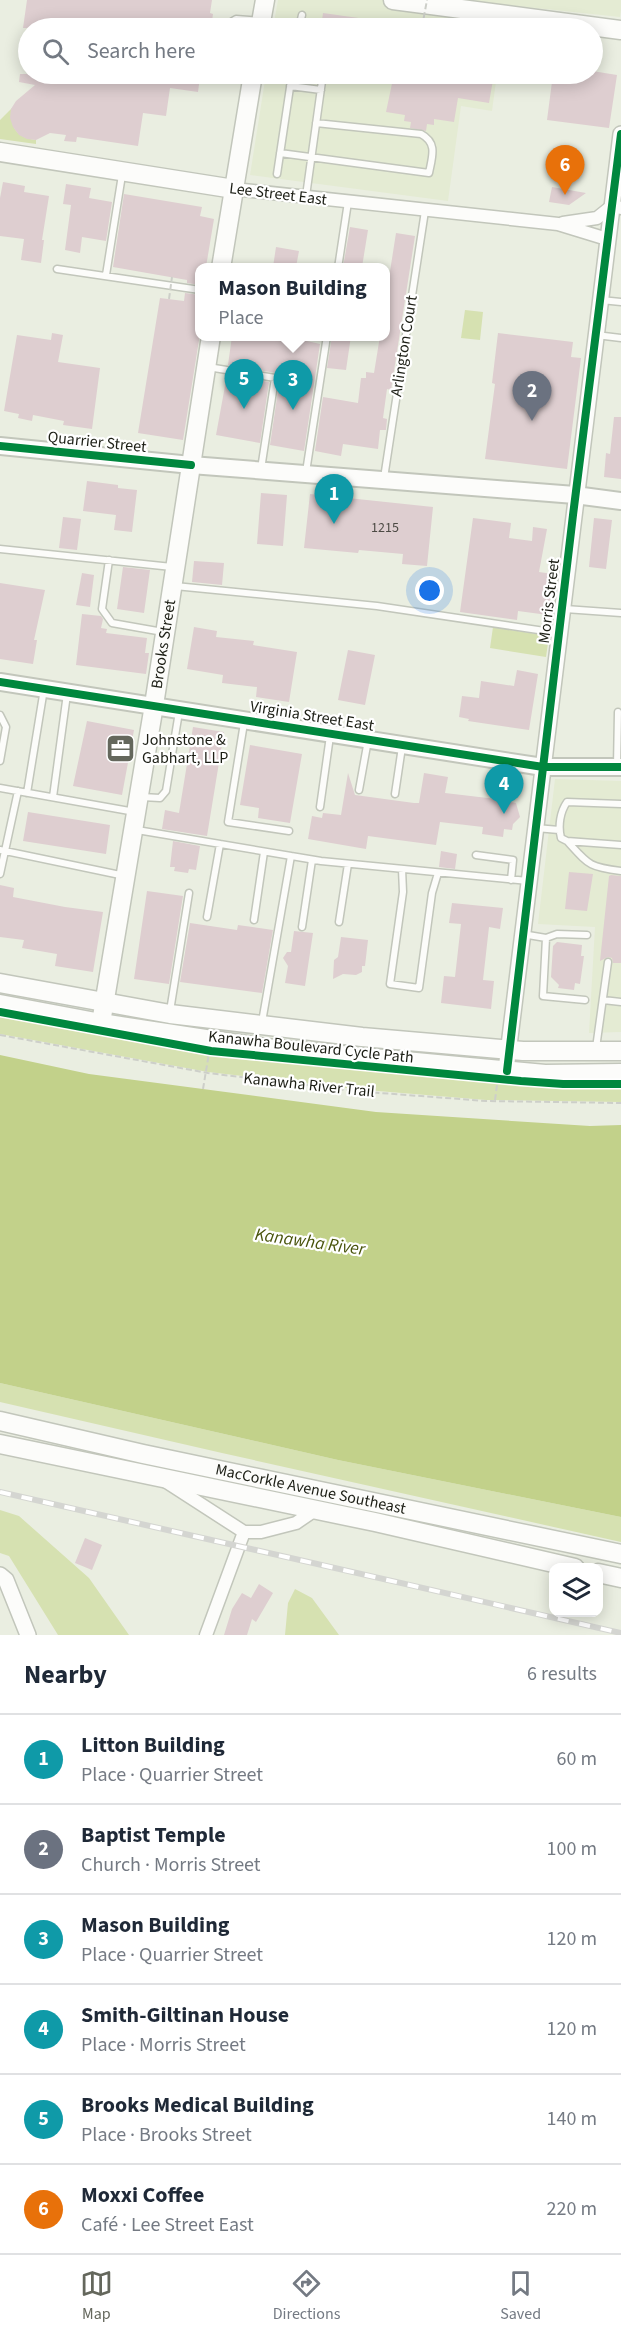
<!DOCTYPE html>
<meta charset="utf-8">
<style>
:root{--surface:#fff;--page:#f6f6f7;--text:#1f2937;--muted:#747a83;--line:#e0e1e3;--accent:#64675c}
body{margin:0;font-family:"Source Sans 3",sans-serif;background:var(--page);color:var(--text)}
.controls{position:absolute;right:18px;bottom:18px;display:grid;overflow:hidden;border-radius:12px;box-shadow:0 3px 15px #0003}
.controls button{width:54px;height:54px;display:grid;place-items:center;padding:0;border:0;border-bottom:2px solid var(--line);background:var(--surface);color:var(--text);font:30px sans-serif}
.you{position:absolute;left:430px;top:591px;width:21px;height:21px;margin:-15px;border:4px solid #fff;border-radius:50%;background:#1a73e8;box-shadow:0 0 0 9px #1a73e833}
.badge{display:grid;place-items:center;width:39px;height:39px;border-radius:50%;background:var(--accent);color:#fff;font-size:20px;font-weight:700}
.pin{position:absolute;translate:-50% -50px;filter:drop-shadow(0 2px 3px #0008)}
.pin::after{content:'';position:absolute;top:32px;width:21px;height:18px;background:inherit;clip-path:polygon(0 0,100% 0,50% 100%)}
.popup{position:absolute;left:195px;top:263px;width:195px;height:78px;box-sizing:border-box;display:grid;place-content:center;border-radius:12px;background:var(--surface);filter:drop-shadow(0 2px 4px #0005);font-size:20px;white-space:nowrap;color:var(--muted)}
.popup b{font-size:22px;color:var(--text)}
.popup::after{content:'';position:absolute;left:50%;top:100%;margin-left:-12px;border:12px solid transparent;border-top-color:var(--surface)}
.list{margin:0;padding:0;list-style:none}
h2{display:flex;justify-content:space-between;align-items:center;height:78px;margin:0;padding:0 24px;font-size:26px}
h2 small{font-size:20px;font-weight:400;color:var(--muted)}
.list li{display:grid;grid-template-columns:39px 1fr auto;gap:18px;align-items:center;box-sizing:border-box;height:90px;padding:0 24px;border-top:2px solid var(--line)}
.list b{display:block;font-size:22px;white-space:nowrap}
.list p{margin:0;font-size:20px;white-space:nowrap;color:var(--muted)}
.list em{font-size:20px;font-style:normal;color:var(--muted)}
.icon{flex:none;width:33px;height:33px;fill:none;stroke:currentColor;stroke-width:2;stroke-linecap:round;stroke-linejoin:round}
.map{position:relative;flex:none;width:621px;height:1635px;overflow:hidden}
.search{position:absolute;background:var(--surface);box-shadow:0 3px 15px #0003;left:18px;right:18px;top:18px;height:66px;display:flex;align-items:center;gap:15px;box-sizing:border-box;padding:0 21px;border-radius:33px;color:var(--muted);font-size:22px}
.sheet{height:618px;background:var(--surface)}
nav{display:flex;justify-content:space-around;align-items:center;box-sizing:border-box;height:84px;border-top:2px solid var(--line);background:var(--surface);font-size:16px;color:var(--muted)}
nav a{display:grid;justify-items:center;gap:3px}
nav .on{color:var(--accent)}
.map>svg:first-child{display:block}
.built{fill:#e4ebd3}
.green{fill:#d6e1b1}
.water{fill:#c2d18a}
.building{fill:#deced0}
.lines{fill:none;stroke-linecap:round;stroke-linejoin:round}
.service-casing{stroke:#c2c6bb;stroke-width:9}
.minor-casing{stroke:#c2c6bb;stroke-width:15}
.tertiary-casing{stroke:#c2c6bb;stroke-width:18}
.secondary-casing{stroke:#c2c6bb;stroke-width:20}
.primary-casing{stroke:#c2c6bb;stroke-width:21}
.path{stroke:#cdcfc9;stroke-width:2;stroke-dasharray:6 3;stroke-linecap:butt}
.service{stroke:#fcfcfa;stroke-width:6}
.minor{stroke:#fcfcfa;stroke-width:12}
.tertiary{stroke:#fcfcfa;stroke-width:15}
.secondary{stroke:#fcfcfa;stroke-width:16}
.primary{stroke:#fcfcfa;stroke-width:18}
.rail-casing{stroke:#d4d5d1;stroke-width:6}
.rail{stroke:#fff;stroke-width:4;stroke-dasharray:11;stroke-linecap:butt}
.path-bridge{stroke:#cdcfc9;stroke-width:2;stroke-dasharray:6 3;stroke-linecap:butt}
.cycleway-casing{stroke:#fff;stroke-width:11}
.cycleway{stroke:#00873e;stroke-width:8}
.labels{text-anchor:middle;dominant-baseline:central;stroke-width:4.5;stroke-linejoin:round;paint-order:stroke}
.number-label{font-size:14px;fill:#4c4a44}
.street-label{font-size:16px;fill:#1c1e15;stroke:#fff}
.poi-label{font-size:16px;fill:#1c1e15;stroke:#fff;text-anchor:start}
.water-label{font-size:18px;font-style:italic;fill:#48530b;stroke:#fff}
</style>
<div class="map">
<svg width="621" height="1635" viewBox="0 0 621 1635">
<rect width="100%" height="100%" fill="#eaeee1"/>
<path class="built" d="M278,0H621V10L620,17L507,5L503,28H273Z
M266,74H497L492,111L461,106L448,201L250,175Z
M555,779L621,781V1032L589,1033L595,927L538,924Z"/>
<path class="green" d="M12,108C9,127 17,138 36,140V144L0,139V120Z
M465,310L483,312L480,340L461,338Z
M493,627L549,636L546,657L490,648Z
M0,1016L210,1055L521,1085L563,1088H621V1102L486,1100L354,1089L208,1072L0,1034Z
M0,1383L338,1460L621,1517V1542L222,1453L0,1402Z
M0,1510L19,1516L89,1578L129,1635H58L9,1556L0,1553Z
M295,1589L312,1598L339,1635H285L288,1603Z"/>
<path class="water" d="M0,1055L89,1074L376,1112L590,1126L621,1125V1517L338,1460L0,1383Z"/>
<path class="building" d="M27,0H212L210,13L213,14L211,28H23Z
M323,13L387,22V28H321Z
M592,71L617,75L609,128L547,120L553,74H592Z
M20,74H177L200,77L198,92L170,88L166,116L143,113L138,146L77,137L76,142L64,141L66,135L50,133L36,140L27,139L19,135L13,127L10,118L11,109L16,101L35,85L19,82Z
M394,74H494L489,103L458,98L454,122L434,119V125L427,124L426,131L410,128L411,122L404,121L405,115L386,112Z
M3,182L25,186L24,192L49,196L42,240H44L41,263L21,260L24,239L0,236V198Z
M66,184L91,188L89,198L112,202L106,241L82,237L80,253L65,250L71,205L63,204Z
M552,187L586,193L569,205L549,202Z
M124,194L202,207L200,216L214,219L206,267H200V285L187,283V280L113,267Z
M350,227L368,230L362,267H343Z
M396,233L415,236L391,390L387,389L383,418L387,419L386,430H380L378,449L343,444L341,456L315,451L323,397L358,403L361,378H366V372L374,373L380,336H386V297Z
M276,247L299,251L296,267H273Z
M185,293L200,295V334L183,440L138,433L160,298L184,301Z
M52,333L63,335L58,362L100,368L92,429L63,425L64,421L33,415L32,421L18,418L19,414L4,411L17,335L51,340Z
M498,333L573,342L571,357L581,358L567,469L485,459L495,384L492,383Z
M232,336H285L320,344L304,451L270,445L280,377L276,373L228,365Z
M332,336H351L346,370L327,368Z
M227,375L269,382L260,443L216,435Z
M614,417H621V479L604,477L606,453L610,454Z
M87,481L118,485V488L137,490L132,532L114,530L116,515L83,511Z
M261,493L287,495L283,546L257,544Z
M310,494L433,507L427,566L402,564L403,554L359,550L358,553L304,548Z
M63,517L81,519L77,550L59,548Z
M473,518L511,523L509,538L532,541L533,527L547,529L539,572L553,574L548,615L518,611L517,620L460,612Z
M594,518L612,520L606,569L589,567Z
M194,561L224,563L222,585L192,582Z
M123,567L150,570L144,613L117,609Z
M82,573L94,575L90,607L76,605Z
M0,583L45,590L34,640H37L33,664L0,659Z
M82,614L101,616L103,619L101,628L107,629L106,633L147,638L145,653H149L146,674L76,665Z
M194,627L217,631L216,637L254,641L253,645L297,652L289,702L256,697L257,687L222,683L223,675L187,669Z
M348,650L375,655L365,705L338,700Z
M517,670L538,674L529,730L468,721L469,719L459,717L462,696L479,698L481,681L514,686Z
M87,721L134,730L122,795L73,786Z
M193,727L224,732L207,836L162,829L165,810L179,813Z
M250,745L302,754L290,823L258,818L259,808L240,805Z
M348,773L355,795L414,803H419L424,773L448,777L445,793L496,799L503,795L510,802L516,803L520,817L513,824L512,830L504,829L503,837L482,834L483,827L440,822L436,845L368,836L366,849L308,839L312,816L322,818L323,813L341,815Z
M28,812L110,825L106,854L23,841Z
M173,841L200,846L196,870L189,869L188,873L174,871L175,867H170Z
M441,851L457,854L455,869L439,867Z
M569,872L593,874L587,911L565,909Z
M611,875L621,876V963H613L612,958L608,957L600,961L609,876Z
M0,885L14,888L13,897L65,907L103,912L93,972L55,966L57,954L22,948L24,940L0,937Z
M147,891L183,896L169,984L134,979Z
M452,903L503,908L500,929L489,927L483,980L494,981L491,1009L441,1003L444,976L455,977L461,924L449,923Z
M190,923L237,930L238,925L273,930L262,993L180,982Z
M294,931L313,933L305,986L285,983L288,966L283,958L287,952H291Z
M341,937L368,940L365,966H362V972L356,975L343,974L333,979L334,960L338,957Z
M557,942L582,945L581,956H584L580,984L575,983L574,990L558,988L559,985L551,977L553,946Z
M85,1538L102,1545L92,1570L75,1563Z
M259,1584L273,1593L256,1622L252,1619L247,1635H224L232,1609L242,1593L251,1598Z"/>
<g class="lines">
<defs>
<path id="service" d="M229,28L231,22L236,19L261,21
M299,28L302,15
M290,86L321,90
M280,153L429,173C432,157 438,143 421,134L316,123
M277,174L292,74
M306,196L323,74
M338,268L348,202
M57,269L200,290
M106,275L122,175
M601,300L621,302
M596,335L621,338
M208,367L275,378L261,469
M306,472L327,336
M384,478L425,211
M0,549L172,567
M109,560L102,609L112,623L163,632
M175,586L377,606L558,633
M565,609L621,613
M0,715L6,727L0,761
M244,723L228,822L289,831
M617,767L618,712
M0,788L135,812
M359,790L368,740
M27,793L44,689
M395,794L402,747
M53,797L67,694
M142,797L160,798L166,791L179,712
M621,804L567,802C560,812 558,826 561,838L567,841L621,845
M320,807L330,736
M536,828L559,830
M137,830L321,861L528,881
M568,842C589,865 589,867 621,871
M0,850L125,876
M476,855L513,860L511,880
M402,869L403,892L390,984L419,988L432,893L438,873
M0,874L18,791
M207,917L220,844
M254,920L264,852
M339,922L348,864
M302,927L312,860
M522,934L546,938L557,934L587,935
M546,938L543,996L585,1000
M603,1000L621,1002
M170,1011L189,893
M262,1022L291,856
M596,1048L608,962"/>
<path id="minor" d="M234,189L558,224L607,239
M563,223L597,218L612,206L621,208
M165,1481L244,1532H261L296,1523L315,1510
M206,1635L244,1532"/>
<path id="tertiary" d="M507,1062L621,134
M0,1575L6,1580L28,1635"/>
<path id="secondary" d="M0,446L191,465L575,495L621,501
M0,682L543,767H621"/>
<g id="primary">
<path d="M393,0L621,30"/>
<path d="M260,28L265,0"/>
<path d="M0,152L234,189"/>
<path d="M221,268L253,74"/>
<path d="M0,983L170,1014L362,1037L523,1051H621"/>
<path d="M0,1004L101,1023L266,1048L545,1074L621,1073"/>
<path id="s1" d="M101,1023L154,705L211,336"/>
<path id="s2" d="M0,1421L143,1454L621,1554"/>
<path d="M0,1444L375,1522L575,1568"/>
<path d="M598,1573L621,1578"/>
</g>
</defs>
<use href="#service" class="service-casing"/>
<use href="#minor" class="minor-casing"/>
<use href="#tertiary" class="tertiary-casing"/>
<use href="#secondary" class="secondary-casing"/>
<use href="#primary" class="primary-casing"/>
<path class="path" d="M0,1035L208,1073L354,1091L486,1101L621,1103
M203,1089L209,1053
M495,1100L497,1085"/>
<use href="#service" class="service"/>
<use href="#minor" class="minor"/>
<use href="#tertiary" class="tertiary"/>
<use href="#secondary" class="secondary"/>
<use href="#primary" class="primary"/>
<defs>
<path id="rail" d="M0,1492L621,1633"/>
</defs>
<use href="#rail" class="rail-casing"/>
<use href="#rail" class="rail"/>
<path class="path-bridge" d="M422,27L427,0
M169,299L172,277"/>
<defs>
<path id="cycleway" d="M0,446L191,465
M0,682L543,767H621
M0,1012L211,1051L521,1081L563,1084H621
M507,1071L573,515L621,134"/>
</defs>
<use href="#cycleway" class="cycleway-casing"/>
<use href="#cycleway" class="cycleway"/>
</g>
<defs>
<symbol id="office-square" viewBox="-11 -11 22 22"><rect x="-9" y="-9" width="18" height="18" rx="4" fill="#64675c" stroke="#fff"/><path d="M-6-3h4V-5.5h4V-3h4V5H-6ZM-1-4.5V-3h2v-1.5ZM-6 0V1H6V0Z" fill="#fff"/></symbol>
</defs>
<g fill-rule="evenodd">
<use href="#office-square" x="104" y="732" width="33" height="33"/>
</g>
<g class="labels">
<g class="number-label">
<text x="385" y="528">1215</text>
</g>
<g class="street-label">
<text transform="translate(278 194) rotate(7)">Lee Street East</text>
<text transform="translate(404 346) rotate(-81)">Arlington Court</text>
<text transform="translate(97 442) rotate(6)">Quarrier Street</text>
<text transform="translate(549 601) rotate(-83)">Morris Street</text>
<text stroke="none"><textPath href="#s1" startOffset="384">Brooks Street</textPath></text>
<text transform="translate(312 716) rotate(9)">Virginia Street East</text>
<text transform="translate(311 1047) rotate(6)">Kanawha Boulevard Cycle Path</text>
<text transform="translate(309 1085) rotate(6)">Kanawha River Trail</text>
<text stroke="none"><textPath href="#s2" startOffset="318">MacCorkle Avenue Southeast</textPath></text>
</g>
<g class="poi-label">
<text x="142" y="740">Johnstone &amp;<tspan x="142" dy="18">Gabhart, LLP</tspan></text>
</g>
<g class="water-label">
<text transform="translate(310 1242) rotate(8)">Kanawha River</text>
</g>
</g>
</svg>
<div class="controls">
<button><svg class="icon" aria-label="layers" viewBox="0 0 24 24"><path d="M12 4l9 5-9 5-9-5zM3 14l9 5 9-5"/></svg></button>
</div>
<div class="you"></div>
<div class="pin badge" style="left:334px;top:524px;background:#0f9aa8">1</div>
<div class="pin badge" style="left:532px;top:421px;background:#6b7280">2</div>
<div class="pin badge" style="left:293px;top:410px;background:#0f9aa8">3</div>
<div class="popup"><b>Mason Building</b>Place</div>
<div class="pin badge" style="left:504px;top:814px;background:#0f9aa8">4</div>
<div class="pin badge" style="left:244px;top:409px;background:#0f9aa8">5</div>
<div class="pin badge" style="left:565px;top:195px;background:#e8710a">6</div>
<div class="search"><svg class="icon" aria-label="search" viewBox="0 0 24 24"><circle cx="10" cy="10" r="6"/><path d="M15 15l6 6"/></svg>Search here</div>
</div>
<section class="sheet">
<h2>Nearby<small>6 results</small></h2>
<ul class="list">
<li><span class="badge" style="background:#0f9aa8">1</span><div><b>Litton Building</b><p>Place · Quarrier Street</p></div><em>60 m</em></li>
<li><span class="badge" style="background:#6b7280">2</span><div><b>Baptist Temple</b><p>Church · Morris Street</p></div><em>100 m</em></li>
<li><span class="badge" style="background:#0f9aa8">3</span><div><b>Mason Building</b><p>Place · Quarrier Street</p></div><em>120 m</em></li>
<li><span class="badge" style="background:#0f9aa8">4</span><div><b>Smith-Giltinan House</b><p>Place · Morris Street</p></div><em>120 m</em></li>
<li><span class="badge" style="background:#0f9aa8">5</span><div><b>Brooks Medical Building</b><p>Place · Brooks Street</p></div><em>140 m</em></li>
<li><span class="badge" style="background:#e8710a">6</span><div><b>Moxxi Coffee</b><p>Café · Lee Street East</p></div><em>220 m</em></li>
</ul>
</section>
<nav>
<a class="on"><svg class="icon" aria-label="map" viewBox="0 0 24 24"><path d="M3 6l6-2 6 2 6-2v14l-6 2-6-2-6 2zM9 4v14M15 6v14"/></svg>Map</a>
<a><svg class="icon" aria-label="directions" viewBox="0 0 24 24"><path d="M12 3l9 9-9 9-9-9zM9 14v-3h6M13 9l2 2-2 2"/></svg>Directions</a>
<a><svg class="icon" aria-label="saved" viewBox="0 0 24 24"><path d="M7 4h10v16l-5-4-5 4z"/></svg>Saved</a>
</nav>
